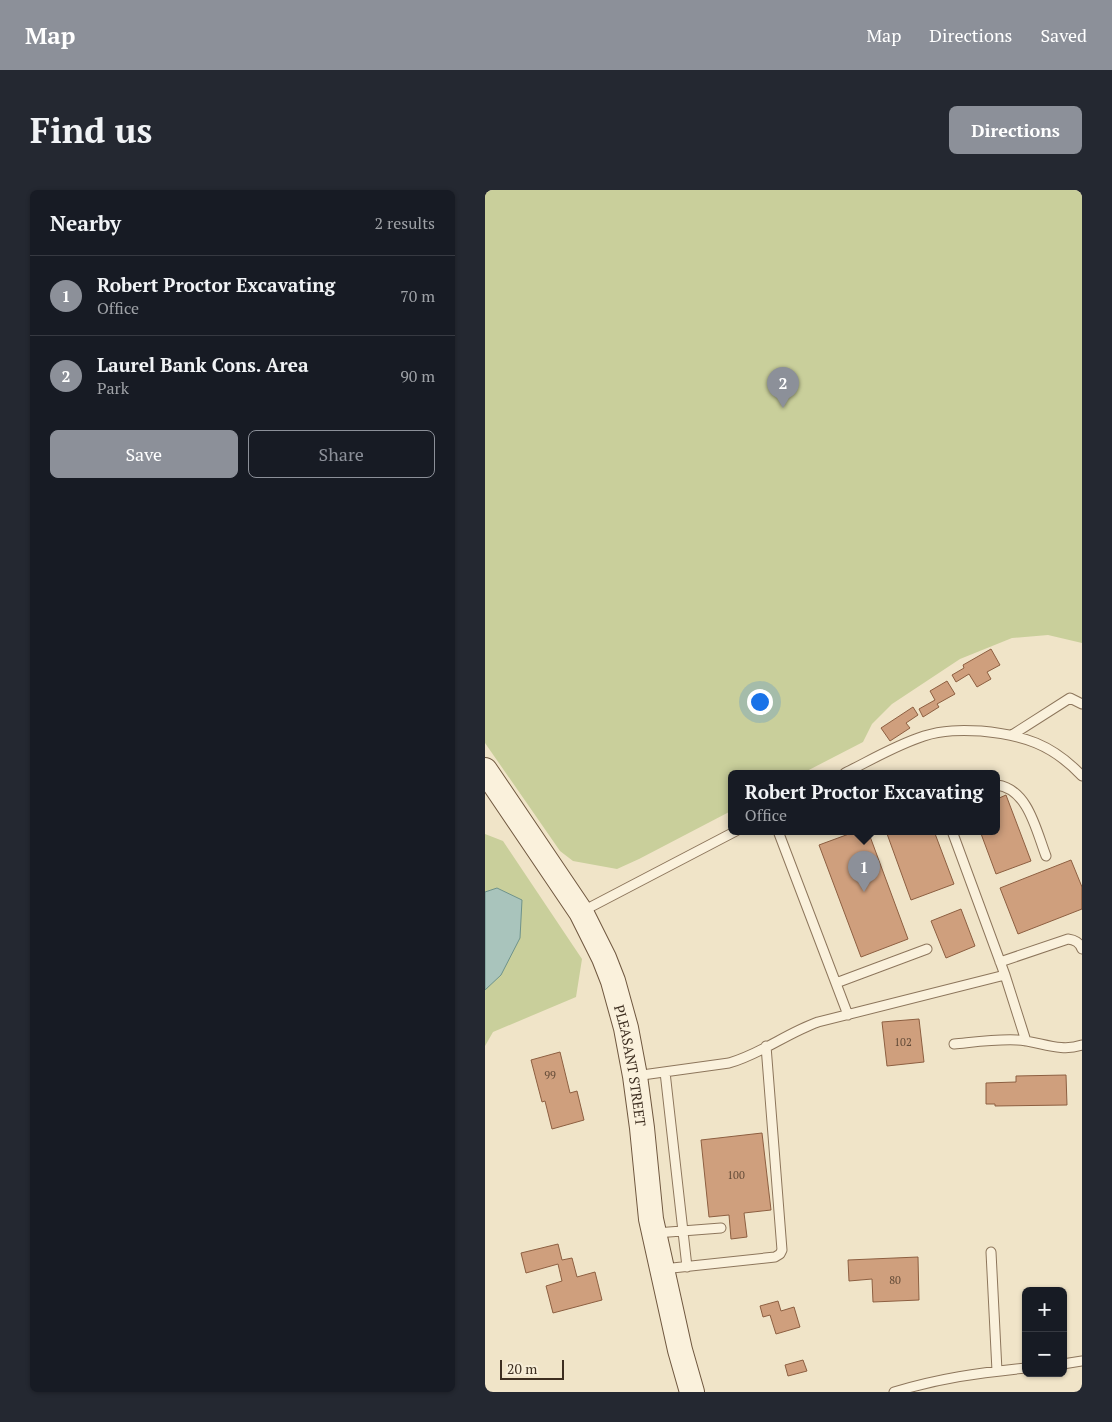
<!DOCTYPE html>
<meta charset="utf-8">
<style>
:root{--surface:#171b24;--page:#242831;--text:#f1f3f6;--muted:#9ea1a6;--line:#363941;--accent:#8c9099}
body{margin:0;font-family:"PT Serif",serif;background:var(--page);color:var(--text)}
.controls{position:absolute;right:15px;bottom:15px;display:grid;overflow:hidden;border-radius:8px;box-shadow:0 1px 4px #0004}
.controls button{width:45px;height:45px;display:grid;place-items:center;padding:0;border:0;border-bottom:1px solid var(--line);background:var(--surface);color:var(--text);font:25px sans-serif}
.scale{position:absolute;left:15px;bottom:12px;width:64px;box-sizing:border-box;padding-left:5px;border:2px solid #3d2e20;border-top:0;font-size:14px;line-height:18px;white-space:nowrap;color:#3d2e20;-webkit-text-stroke:4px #f7eed8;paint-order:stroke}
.you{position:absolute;left:274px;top:511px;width:18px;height:18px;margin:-12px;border:4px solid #fff;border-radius:50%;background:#1a73e8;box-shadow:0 0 0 8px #1a73e833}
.badge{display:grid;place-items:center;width:32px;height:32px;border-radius:50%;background:var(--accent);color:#fff;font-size:16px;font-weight:700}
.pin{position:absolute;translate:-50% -41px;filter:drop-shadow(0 1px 2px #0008)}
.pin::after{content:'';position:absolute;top:26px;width:18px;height:15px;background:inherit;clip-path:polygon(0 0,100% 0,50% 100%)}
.popup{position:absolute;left:243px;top:580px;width:272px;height:65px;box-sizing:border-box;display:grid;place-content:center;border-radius:8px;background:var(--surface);filter:drop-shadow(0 1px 4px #0005);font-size:16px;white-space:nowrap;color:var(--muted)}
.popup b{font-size:19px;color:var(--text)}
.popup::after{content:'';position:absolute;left:50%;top:100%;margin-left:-10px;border:10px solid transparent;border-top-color:var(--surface)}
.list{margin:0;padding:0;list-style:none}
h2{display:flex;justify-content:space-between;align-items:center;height:65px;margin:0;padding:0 20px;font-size:21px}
h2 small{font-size:16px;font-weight:400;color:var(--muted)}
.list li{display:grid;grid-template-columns:32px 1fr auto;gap:15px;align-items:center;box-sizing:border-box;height:80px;padding:0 20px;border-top:1px solid var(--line)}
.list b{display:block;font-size:19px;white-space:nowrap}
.list p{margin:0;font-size:16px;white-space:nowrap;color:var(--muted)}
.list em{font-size:16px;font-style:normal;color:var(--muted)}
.actions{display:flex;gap:10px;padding:15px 20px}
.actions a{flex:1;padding:11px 0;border:1px solid var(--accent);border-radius:8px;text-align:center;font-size:18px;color:var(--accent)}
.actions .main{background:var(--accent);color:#fff}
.map{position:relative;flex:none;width:597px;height:1202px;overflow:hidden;border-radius:8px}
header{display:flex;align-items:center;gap:30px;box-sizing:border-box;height:70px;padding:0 25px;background:var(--accent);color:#fff}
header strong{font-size:24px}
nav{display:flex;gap:28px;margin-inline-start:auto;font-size:18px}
.intro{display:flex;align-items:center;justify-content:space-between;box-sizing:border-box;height:120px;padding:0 30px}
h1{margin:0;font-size:35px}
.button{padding:12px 22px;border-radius:8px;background:var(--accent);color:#fff;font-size:18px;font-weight:700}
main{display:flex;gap:30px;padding:0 30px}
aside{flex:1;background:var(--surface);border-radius:8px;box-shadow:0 1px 4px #0004}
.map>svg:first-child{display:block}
.green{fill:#c9cf9b}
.water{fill:#a9c4bc;stroke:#6f938a}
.building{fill:#cf9f7d;stroke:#8d5f41}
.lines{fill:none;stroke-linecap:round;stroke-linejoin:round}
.lane-casing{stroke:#8d765c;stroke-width:11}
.secondary-casing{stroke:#6f573f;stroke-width:26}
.lane{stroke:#faf1dc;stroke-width:9}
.secondary{stroke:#faf1dc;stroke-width:24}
.labels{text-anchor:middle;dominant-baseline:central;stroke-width:4.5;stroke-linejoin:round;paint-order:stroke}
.number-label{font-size:11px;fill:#624a37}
.street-label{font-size:14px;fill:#3d2e20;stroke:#f7eed8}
</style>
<header>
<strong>Map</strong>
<nav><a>Map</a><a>Directions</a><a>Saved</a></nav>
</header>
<div class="intro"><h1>Find us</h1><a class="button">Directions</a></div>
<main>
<aside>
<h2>Nearby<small>2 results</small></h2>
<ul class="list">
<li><span class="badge">1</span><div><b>Robert Proctor Excavating</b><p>Office</p></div><em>70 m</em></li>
<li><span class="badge">2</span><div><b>Laurel Bank Cons. Area</b><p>Park</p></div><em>90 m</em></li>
</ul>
<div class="actions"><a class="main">Save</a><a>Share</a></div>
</aside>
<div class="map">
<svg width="597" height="1202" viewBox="0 0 597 1202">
<rect width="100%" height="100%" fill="#f0e4c8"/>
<path class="green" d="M0,0H597V453L563,445L527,448L475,469L407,514L387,534L378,552L318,583H246V621L154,669L132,679L88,671L75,661L0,553Z
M0,644L18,651L97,769L91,807L8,842L0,856Z"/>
<path class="water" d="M12,698L37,710L35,748L16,785L0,800V702Z"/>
<path class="building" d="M506,459L515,475L502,482L506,489L492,497L484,484L471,492L467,485L479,478L478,475Z
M462,491L470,504L452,514L454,517L438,527L434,519L450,510L445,501Z
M428,517L433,525L421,533L425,538L405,551L396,538Z
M521,605L546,671L511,684L495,641H512V609Z
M372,641H383L423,749L376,767L334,655Z
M401,641H449L469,694L426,710Z
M586,670L597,697V719L533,744L515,698Z
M476,719L490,756L461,768L446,731Z
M434,829L439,872L402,876L397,832Z
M75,862L85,903L92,901L99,930L67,939L60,911L57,912L46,870Z
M581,885L582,915L510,916V914H501V893L531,892V886Z
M277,943L286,1020L259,1023L262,1047L246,1049L244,1025L224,1027L216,950Z
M73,1054L77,1070L87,1068L92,1087L110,1082L117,1110L68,1123L61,1096L77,1091L73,1074L41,1083L36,1063Z
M433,1067L434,1110L388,1112L387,1089L364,1091L363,1070Z
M293,1111L296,1121L309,1117L315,1137L291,1144L285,1125L278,1127L275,1116Z
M318,1170L322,1181L303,1186L300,1175Z"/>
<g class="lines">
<defs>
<path id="lane" d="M527,545L585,508L597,514
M360,583C386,570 411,555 439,546C458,540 476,540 496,541C538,545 567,554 597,586
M512,595C543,599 551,640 561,666
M293,641L363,825
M467,641L520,785L541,851
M96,722L251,641
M515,772L583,749C590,750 594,752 597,759
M351,793L442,759
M469,854C490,852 511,849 532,850C554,851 575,863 597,855
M180,882L202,1077
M150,886L244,873C276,864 302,843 333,832L520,785
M171,1043L236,1038
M506,1062L512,1181
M178,1079L290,1067L295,1064L297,1060L281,856
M578,1174L597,1171
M409,1202C455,1188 493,1183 541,1178"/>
<g id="secondary">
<path id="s1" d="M0,580L96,722L119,768L128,791L141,838L150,886L157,938L166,1029L195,1160L207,1202"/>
</g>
</defs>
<use href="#lane" class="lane-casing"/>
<use href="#secondary" class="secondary-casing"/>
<use href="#lane" class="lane"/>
<use href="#secondary" class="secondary"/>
</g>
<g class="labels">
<g class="number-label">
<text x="418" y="852">102</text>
<text x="65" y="885">99</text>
<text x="251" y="985">100</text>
<text x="410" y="1090">80</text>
</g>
<g class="street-label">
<text stroke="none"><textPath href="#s1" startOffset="334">PLEASANT STREET</textPath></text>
</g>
</g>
</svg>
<div class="controls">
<button>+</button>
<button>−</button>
</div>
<div class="scale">20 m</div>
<div class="you"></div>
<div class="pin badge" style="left:379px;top:702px">1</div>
<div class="popup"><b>Robert Proctor Excavating</b>Office</div>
<div class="pin badge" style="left:298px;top:218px">2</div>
</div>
</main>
